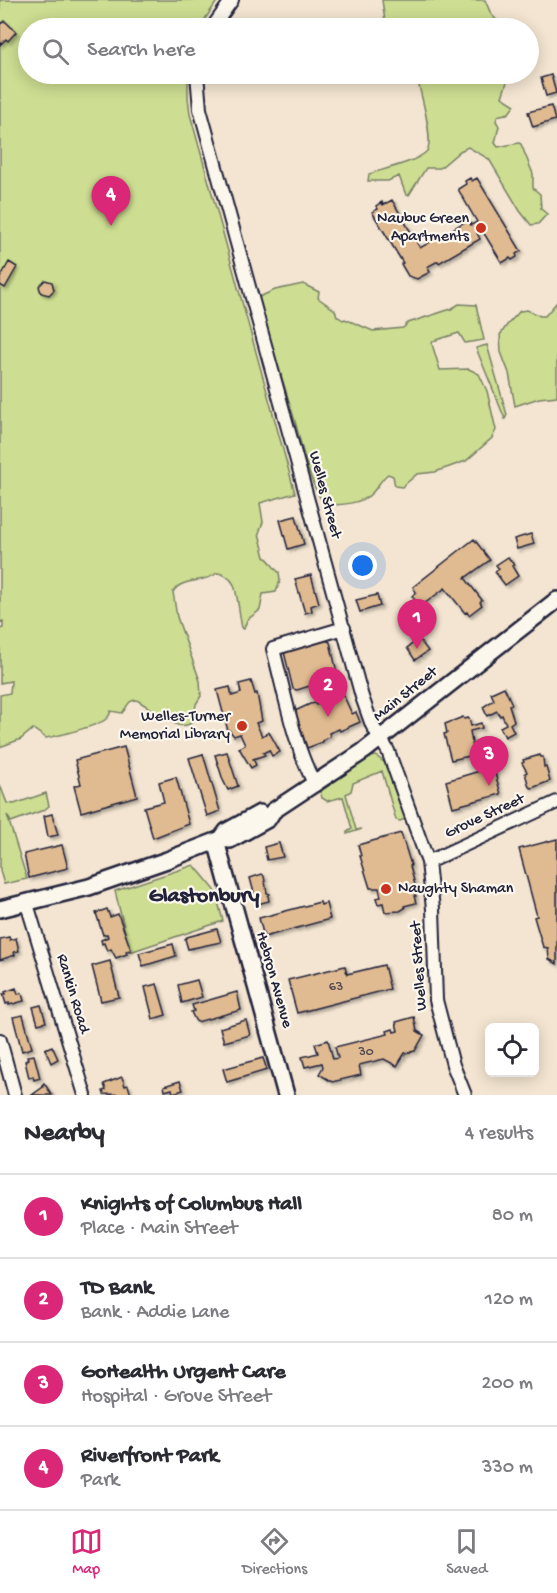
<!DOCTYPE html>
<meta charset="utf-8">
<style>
:root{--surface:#fff;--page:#f7f7f7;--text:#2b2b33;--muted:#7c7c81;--line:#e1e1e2;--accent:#db2777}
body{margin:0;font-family:"Gochi Hand",sans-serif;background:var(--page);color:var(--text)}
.controls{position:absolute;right:18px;bottom:18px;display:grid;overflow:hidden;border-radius:9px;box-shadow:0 3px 15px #0003}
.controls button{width:54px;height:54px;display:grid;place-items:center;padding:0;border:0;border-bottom:2px solid var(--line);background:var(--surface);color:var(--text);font:30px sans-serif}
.you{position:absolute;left:363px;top:566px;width:21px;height:21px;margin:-15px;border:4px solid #fff;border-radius:50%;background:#1a73e8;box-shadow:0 0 0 9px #1a73e833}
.badge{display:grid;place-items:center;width:39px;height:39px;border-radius:50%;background:var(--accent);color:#fff;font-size:20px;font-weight:700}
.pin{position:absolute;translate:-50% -50px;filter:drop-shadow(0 2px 3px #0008)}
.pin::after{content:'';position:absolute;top:32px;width:21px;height:18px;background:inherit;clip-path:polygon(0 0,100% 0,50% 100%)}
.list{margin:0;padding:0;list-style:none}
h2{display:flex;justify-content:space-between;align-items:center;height:78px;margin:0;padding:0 24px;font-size:26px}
h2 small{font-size:20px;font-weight:400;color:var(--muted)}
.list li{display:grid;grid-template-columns:39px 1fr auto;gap:18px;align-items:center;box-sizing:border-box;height:84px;padding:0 24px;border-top:2px solid var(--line)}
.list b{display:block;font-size:22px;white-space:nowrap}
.list p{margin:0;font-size:20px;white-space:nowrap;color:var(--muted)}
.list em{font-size:20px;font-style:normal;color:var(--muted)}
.icon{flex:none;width:33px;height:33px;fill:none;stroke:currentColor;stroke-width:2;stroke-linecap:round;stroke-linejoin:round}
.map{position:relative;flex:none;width:557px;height:1095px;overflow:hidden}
.search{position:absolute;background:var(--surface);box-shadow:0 3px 15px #0003;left:18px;right:18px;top:18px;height:66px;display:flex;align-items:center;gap:15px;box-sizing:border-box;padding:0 21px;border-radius:33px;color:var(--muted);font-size:22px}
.sheet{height:414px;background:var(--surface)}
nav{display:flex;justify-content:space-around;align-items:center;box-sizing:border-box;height:84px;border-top:2px solid var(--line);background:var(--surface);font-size:16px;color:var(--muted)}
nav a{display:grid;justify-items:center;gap:3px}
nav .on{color:var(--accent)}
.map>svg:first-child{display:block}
.green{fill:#cddd91;stroke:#788066;stroke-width:1.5}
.building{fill:#e0bb91;stroke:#22223b;stroke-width:1.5;filter:url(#shadow)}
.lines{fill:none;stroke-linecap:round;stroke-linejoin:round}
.minor-casing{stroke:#22223b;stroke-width:16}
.major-casing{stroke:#22223b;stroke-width:20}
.minor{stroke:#fbf7ec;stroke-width:12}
.major{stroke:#fbf7ec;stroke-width:15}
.poi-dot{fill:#c8321e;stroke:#fbf7ec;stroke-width:2}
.labels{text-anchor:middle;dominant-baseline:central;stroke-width:4.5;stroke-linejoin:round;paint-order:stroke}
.number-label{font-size:14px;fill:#524850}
.poi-label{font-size:16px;fill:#22223b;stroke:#fbf7ec;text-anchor:end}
.street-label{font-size:16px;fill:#22223b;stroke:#fbf7ec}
.district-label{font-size:22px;font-weight:bold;fill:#22223b;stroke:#fbf7ec}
</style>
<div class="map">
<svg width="557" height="1095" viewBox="0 0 557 1095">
<defs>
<filter id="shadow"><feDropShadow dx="2.5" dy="2.5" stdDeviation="1.5" flood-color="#0004"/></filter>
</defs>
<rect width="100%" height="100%" fill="#f3e5d1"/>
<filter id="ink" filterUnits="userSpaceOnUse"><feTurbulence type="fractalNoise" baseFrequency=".0167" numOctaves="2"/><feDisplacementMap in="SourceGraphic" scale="12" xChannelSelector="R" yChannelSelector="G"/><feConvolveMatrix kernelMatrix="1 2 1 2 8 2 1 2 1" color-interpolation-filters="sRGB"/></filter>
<g filter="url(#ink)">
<path class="green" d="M0,0H218L199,28H28V74H188V97L190,114L295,493L260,503L263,522L259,533L265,557C272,561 273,569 279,572L280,581L276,592L263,594L260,610L247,620L244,629L242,628C240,620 237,588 233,583C230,578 223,573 217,573C204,584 182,577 173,592L177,617L200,681L201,696L196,704L194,720C189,727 178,727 172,722L170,708L167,710L165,718L137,700C127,700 128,707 122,713L111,711C110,714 109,717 106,719C98,726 57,736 46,738L33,729L21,739L0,747V695L10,693L11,681L0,683V629L3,628V621L0,622Z
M382,0H485L491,14L504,28H386Z
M416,74H495L506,77L507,82L502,97L515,105L509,113C504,116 497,112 496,121L499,126L495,143L498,147L519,143L521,144L533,174V188L540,194L541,209L547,214L538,224L531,225L520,211L489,159L468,147L460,151L440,168H426L409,195H406L399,176L388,181H368L369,174C384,169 414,163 426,152C436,144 419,87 416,74Z
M303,284L319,292L318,298L335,310L337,316L343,320L345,319L373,331L403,328L408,323L451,309L459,304L476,305L484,340L465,343L459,333L433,341L432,344L440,370L469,369L479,374L487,391L496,430L492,438L466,461L435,472L417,474L402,487L395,486L393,476L388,474C381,479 378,487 372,493C362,504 338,506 324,504C305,475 302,441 291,408C280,371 267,334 259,297L275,290Z
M557,302V396L539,398L515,406L509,373L501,352L500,335L507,325L520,311L527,310L540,316H545Z
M487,345L507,415L505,419L476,348Z
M376,756L385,763L407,818L400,821L396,820L382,771L353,783L351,791L346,794L356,830L362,829L347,834V832L352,829L343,797L327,801L322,798L320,792L369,757Z
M0,785L7,803L14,804L46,793L49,806L44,810L11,822L7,815L27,879L4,884L0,871Z
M194,865L215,890L223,921L130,952L115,891Z"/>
<path class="building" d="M5,21L16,32L8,41L6,39L0,45V24Z
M551,75L556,93L546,96L541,78Z
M551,106L555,120L533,127L528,112Z
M470,178L472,181L477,178L521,251L516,254L517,257L512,260L510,258L502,263L482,230L477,233L480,239L439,263L438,261L427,267L430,272L417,279L408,276L401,264L403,263L372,212L378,209L376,206L382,202L383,205L392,200L420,248L468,220L471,225L477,222L458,189L466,184L465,181Z
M9,262L17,267L5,288L0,285V278Z
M45,280L52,282L54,290L49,295L41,293L39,286Z
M296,516L304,544L288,549L280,520Z
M531,534L534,544L517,549L514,539Z
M474,539L490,560L465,578L482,600L480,602L482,605L469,615L467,612L465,613L445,588L420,607L412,596L416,592L413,587Z
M508,557L514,565L512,566L518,576L505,585L495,572L499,569L496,565Z
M311,575L319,603L311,606L312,611L305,613L295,579Z
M377,595L380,606L360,612L356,600Z
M419,639L428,651L415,660L407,648Z
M325,640L330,642L338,677L297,690L293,689L284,652Z
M251,681L255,694L257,693L262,721L256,723L262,736L269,732L280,752L272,756L269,750L263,753L265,755L253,759L256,765L251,768L239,748L245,745L240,734L234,736L229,730L228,731L217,690L230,687L232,696L241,693L239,684Z
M504,687L512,704L509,705L514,721L510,724L514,732L505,737L500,727L506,724L502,715L500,716L497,711L487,716L483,707L494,700L491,693Z
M341,690L352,714L356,712L360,722L340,731L339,729L329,733L330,736L323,741V742L307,748L295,711L310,704L315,703L316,705L323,701L322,699Z
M463,717L464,719L469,718L471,726L481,723L482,728L470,731L474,755L451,760L444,734L447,733L445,724Z
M124,747L137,796L81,812L74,786L81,784L75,760Z
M227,752L238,786L228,790L223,780L215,755Z
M203,754L220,811L207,816L189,758Z
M540,755L541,757H543L544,767H546L550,781L532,788L529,787L525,773L527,772L522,763L524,762L523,760Z
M493,767L501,794L453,807L446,781Z
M176,777L189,824L153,838L144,807L164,802L159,782Z
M52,814L58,835L48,837L44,816Z
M401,833L411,865L410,866L415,885L411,886L416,896H414L416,903L404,906L405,908L400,911L385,912L383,903L378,904L376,898L381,897L379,888H370L360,856H361L358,845Z
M557,839V964L549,959L548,948L543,947L534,917L537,916L519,849Z
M279,843L283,857L267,860L264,847Z
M62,845L68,868L29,878L24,854Z
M262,874L264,876L267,893L270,894L268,896L269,901L257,904L250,878Z
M320,902L321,905L326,903L330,919L264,937L259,918Z
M107,909L110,917L118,914L131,950L126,951L127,954L116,958L111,949L107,951L104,943L102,944L101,940L108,937L107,934L103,935L96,913Z
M217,929L221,942L188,949L185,939L187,937Z
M9,937L10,940L16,938L19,951L14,952L15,955L0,960V939Z
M173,944L176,956L143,966L139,953Z
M110,961L119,997L101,1001L92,966Z
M384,965L390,989L297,1013L288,980L345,966L347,974Z
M197,980L202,997L182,1003L178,985Z
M157,984L166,1015L153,1019L145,987Z
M16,988L18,994L22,993L24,1001L9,1005V1003L6,1004L3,994H6L5,992Z
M237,992L241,1010L197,1022L195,1020L191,1012L194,1011L192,1005Z
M41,1005L46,1022L38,1024L33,1007Z
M23,1015L32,1048L22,1051L13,1017Z
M414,1017L417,1031L424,1035L415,1051L405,1053L397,1066L384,1059L359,1065L361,1075L332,1082L319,1074L323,1067L322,1063L305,1067L302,1057L318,1053L315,1044L328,1040L333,1059L338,1058L335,1047L388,1034L387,1031L393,1029L394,1032L398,1031L396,1022Z
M246,1020L250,1035L224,1042L220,1028Z
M52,1046L58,1059L51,1063L45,1049Z
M34,1055L40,1078L34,1080L33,1076L29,1078L25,1061L28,1059L27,1056Z
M263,1058L267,1070L227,1082L223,1069Z
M122,1077L125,1086L128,1085L131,1095L104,1094L103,1091L106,1090L104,1084Z
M180,1081L183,1090L173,1093L172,1089L165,1091L164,1086Z
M44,1083L52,1095H32L43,1087L42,1085Z"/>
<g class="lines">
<defs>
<path id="minor" d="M212,28L232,0
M197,74L200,109L362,697L372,725L388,751L428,862L433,909L436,1000L453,1065L465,1095
M315,785C293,743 285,694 273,649L344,628
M428,862L557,802
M27,904L85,1095
M0,1040L15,1095"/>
<path id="major" d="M221,839L227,831L260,813
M216,841L286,1095
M0,909L89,887L167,860L221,839L230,840L268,819L273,811L364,751L557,600"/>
</defs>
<use href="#minor" class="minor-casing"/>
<use href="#major" class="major-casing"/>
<use href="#minor" class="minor"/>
<use href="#major" class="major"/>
</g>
</g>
<g class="poi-dot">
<circle cx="481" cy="228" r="6"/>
<circle cx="242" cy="726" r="6"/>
<circle cx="386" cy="889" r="6"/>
</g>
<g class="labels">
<g class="number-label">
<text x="336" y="987">63</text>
<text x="366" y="1052">30</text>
</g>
<g class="poi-label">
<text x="469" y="219">Naubuc Green<tspan x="469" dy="18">Apartments</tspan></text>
<text x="230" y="717">Welles-Turner<tspan x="230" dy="18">Memorial Library</tspan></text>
<text x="398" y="889" text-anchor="start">Naughty Shaman</text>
</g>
<g class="street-label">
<text transform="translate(324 495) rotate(75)">Welles Street</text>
<text transform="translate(406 695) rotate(-39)">Main Street</text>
<text transform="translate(485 817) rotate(-25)">Grove Street</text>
<text transform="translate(420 966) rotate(-94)">Welles Street</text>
<text transform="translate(273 980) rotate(74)">Hebron Avenue</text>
<text transform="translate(72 994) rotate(73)">Rankin Road</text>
</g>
<g class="district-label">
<text x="204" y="897">Glastonbury</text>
</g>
</g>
</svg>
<div class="controls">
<button><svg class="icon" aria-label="locate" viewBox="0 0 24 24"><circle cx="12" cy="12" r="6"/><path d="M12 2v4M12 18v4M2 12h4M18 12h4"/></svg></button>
</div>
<div class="you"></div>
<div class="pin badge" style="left:417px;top:649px">1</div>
<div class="pin badge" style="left:328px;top:717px">2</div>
<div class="pin badge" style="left:489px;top:786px">3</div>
<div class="pin badge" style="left:111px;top:226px">4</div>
<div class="search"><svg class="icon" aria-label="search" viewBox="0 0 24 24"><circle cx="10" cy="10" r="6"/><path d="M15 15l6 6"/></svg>Search here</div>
</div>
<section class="sheet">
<h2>Nearby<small>4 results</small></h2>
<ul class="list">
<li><span class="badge">1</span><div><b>Knights of Columbus Hall</b><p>Place · Main Street</p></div><em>80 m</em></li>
<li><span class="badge">2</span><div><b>TD Bank</b><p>Bank · Addie Lane</p></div><em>120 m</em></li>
<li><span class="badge">3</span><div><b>GoHealth Urgent Care</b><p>Hospital · Grove Street</p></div><em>200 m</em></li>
<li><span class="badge">4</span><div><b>Riverfront Park</b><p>Park</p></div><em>330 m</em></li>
</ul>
</section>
<nav>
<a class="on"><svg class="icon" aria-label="map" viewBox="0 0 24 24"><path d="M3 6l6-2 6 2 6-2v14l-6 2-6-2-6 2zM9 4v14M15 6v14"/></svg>Map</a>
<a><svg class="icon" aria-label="directions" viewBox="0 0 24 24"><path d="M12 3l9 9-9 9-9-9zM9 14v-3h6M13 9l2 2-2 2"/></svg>Directions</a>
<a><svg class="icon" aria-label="saved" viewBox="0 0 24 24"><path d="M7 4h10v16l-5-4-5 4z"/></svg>Saved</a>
</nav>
